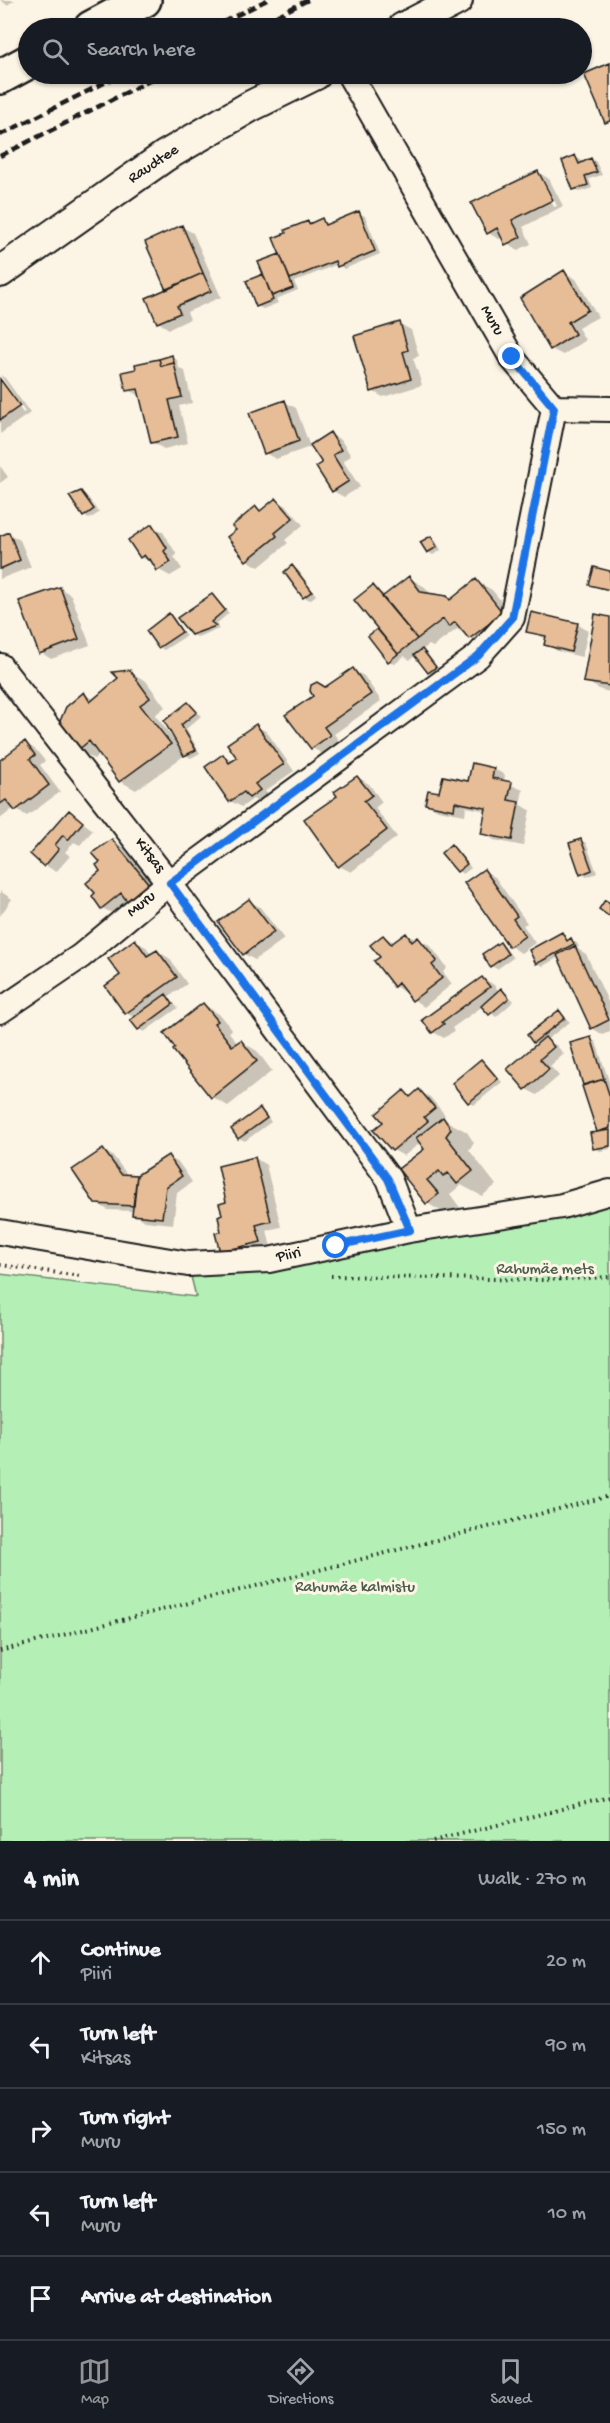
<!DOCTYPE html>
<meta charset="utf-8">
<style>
:root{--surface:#171b24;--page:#242831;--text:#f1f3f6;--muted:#9ea1a6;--line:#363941;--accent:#919294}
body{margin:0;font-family:"Gochi Hand",sans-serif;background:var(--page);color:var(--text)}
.stop{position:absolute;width:18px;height:18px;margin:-14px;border:4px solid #1a73e8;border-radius:50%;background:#fff}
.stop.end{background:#1a73e8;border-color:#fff;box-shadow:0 2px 6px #0008}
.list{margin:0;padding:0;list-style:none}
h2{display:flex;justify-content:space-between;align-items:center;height:78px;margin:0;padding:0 24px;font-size:26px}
h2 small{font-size:20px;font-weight:400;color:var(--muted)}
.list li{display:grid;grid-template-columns:39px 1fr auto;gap:18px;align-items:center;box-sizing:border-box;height:84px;padding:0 24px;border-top:2px solid var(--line)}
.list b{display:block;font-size:22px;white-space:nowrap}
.list p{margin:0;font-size:20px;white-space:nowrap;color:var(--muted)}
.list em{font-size:20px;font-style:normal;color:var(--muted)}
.icon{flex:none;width:33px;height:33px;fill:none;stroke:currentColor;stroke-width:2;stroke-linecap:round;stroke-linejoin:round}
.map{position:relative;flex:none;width:610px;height:1841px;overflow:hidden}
.search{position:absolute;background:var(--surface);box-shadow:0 2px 4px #0004;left:18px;right:18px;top:18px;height:66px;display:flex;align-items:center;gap:15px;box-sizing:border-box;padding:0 21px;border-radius:33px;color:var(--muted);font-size:22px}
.sheet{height:498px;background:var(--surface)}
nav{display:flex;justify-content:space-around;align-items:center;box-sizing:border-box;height:84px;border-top:2px solid var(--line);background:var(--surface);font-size:16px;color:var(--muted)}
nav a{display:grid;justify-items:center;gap:3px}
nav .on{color:var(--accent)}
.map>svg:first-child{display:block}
.green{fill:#b4f0b6;stroke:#688669;stroke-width:1.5}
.shadow{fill:#0003;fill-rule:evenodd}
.building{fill:#e6bd96;stroke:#1c1c1c;stroke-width:1.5}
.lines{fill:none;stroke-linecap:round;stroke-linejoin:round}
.minor-casing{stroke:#1c1c1c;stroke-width:28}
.tertiary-casing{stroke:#1c1c1c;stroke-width:34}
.secondary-casing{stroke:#1c1c1c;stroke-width:38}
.path{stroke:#1c1c1c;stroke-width:4;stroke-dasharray:1.5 4.5;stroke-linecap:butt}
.minor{stroke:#fcf5e5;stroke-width:24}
.tertiary{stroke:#fcf5e5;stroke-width:30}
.secondary{stroke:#fcf5e5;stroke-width:33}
.rail{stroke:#1c1c1c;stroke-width:4.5;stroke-dasharray:9 4.5;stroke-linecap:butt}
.route{stroke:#1a73e8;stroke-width:8}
.labels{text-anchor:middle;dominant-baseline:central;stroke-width:6;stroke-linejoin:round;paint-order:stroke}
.street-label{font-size:16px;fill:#1c1c1c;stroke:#fcf5e5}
.park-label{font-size:16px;fill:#4a5c4a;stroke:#fcf5e5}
</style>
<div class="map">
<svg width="610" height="1841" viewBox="0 0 610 1841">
<rect width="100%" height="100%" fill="#fcf5e5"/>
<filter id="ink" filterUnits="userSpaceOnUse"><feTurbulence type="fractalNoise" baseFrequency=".0167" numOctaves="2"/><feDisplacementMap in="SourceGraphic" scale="12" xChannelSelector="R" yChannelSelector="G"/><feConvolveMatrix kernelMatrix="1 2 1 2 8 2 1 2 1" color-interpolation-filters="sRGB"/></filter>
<g filter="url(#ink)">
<path class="green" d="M610,1192V1841H0V1274L196,1297L188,1264Z"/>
<path class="shadow" d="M0,0H15L7,5Z
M575,157L581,160L582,164L591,159L596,162L602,175L589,179L592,188L580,192L574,189Z
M538,172L549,179L563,206L523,227L531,244L518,250L506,243L503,237L499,239L488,233ZM541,180H544L557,206L554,207Z
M359,213L365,216L380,254L344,269L338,264L294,282L298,290L276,299L278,303L263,309L257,306L248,282L265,275L308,222L311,224L322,220L328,226Z
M182,227L193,233L221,297L187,312L190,319L169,329L158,322Z
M564,272L576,279L598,317L578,328L585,340L563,355L551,349Z
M400,324L411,330L419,356L413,358L422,385L383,397L372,391Z
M172,357L177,360L179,368L185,371L192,403L179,406L188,443L164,449L152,442L141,396L128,390Z
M0,375L5,378L30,413L0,434V381L23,413L25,412Z
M285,402L296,408L310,447L276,459L265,453Z
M330,434L341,440L351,456L343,461L360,487L344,497L333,491L324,464Z
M0,466L8,477L0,483Z
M81,492L86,495L99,513L89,519L84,516Z
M276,500L287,506L303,525L285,540L288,543L259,567L247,560L229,537L256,508L262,511Z
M152,526L163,532L177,555L174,557L182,569L170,576L159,570L154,562L152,563L141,557Z
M9,534L20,540L31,567L0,579V537Z
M431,538L436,541L441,550L433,555L428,552Z
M293,567L298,570L316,595L310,600L304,597Z
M409,578L425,587L431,595L452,601L476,581L492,590L518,622L486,647L457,629L433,647L429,645L422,650L427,653L440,671L434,675L429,672L416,655L410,660L404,656L395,664L389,661L377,631L384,634L373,587L386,596Z
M60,588L71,595L90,645L51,659L40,652Z
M212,596L229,613L215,625L219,629L197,637L192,634Z
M169,615L174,618L186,636L164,650L159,647Z
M610,618V692L601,690L585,681Z
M577,624L588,631L582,657L557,651L546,644L547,639L528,631Z
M353,670L364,676L381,701L334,734L340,742L323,754L312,748L326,689Z
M130,672L146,681L165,707L155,715L172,737L188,704L201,716L186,729L200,753L191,758L185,755L136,790L120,781L100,754L94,759L78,750L84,694L95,700Z
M256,726L267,732L294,771L265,791L270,797L261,804L253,799L242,807L230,801L223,756L234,762L239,759Z
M25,743L36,750L45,761L40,765L60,792L27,816L14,808L0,819V762Z
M473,765L494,769L505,775L504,782L523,790L520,804L530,810L523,846L494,840L483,833L487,811L466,807L465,815L438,810L427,804L441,794L469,783Z
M357,777L369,784L382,802L375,808L397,837L351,872L339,866V797Z
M69,812L93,830L80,845L74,842L65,852L70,856L56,872L45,865Z
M112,840L123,847L159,891L114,914L102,908L94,896L97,893Z
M580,840L586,843L597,873L587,877L582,874Z
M451,846L456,849L471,868L463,874L458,871Z
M484,871L495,877L527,923L523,925L535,943L521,953L510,946Z
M0,891L12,899L0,916Z
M249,901L260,907L284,939L255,960L244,954Z
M562,934L570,941L577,943L579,947L576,948L586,954L610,1006V1031L603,1035L592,1028L559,957L543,966L537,963Z
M406,935L430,945L447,968L443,972L452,984L424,1007L395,986L382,957L383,936L395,943Z
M135,941L146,947L152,955L157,951L169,958L187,984L168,997L178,1008L144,1032L139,1029L135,1018L126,1013L122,976Z
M500,944L505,947L513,958L497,969L491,966Z
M483,978L494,985L499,992L501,990L506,993L514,1001L496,1017L483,1006L452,1028L454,1031L444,1038L433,1032L424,1020Z
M203,1004L219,1014L232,1030L229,1032L238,1044L242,1042L257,1051L272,1071L228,1106L212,1097Z
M559,1012L570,1022L546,1040L556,1045L564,1054L550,1066L559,1076L537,1095L526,1089L538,1044L534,1042Z
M591,1039L596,1042L610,1084V1149L600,1151L595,1148L602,1133L598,1131L587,1086L584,1084Z
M482,1060L487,1064L502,1082L474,1105L469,1102Z
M419,1091L430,1097L445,1115L441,1118L467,1132L474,1143L469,1150L496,1185L482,1196L461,1185L450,1194L461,1209L451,1217L427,1203L426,1149L421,1142L404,1156L393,1150L385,1122L404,1092L412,1096Z
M260,1110L265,1113L271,1122L245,1141L239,1138Z
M103,1150L114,1157L128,1176H138L168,1157L179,1163L192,1182L177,1193L173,1224L145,1221L134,1214V1211L108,1210L96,1203Z
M255,1158L266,1165L281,1227L267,1230L271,1248L232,1257L217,1234L223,1233L224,1215L228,1203Z"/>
<path class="building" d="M610,63V121L605,123L584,74Z
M575,155L579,164L591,158L597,172L585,176L588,185L573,190L562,161Z
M538,171L553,200L512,220L521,237L505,245L497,228L487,234L471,203Z
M359,211L375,251L337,267L335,261L290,279L273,238L286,233L285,230L308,221L309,224L322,218L325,225Z
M182,225L203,273L166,290L145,242Z
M280,254L293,288L272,296L258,262Z
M564,270L588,310L568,322L575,334L550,350L520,298Z
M203,273L211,291L177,306L180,313L157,323L146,298Z
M263,274L273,300L256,307L246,281Z
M400,322L408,350L403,352L411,379L371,392L354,336Z
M172,355L174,363L161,366L159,359Z
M159,359L161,366L174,363L182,397L169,400L178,437L151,443L138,389L126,391L122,372L136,369L135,364Z
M0,379L20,406L0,420Z
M285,400L299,441L264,454L249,413Z
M330,432L341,450L333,455L349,481L332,492L316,467L322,463L310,445Z
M81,491L94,509L83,517L69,496Z
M276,498L293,518L275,533L277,536L246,561L227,537L236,530L232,526L256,506L260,511Z
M152,524L167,548L164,551L171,562L157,571L150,559L148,560L144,555L140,558L128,540Z
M9,532L20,560L0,569V536Z
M431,536L437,547L427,553L420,542Z
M292,565L312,591L303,598L284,572Z
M594,567L610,571V590L589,585Z
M409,576L421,592L447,596L450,600L476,579L503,613L469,639L455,622L449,627L443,619L417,639L382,597Z
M373,585L417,639L398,654L354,600Z
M60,587L79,639L39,654L19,601Z
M212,594L225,610L211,622L216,626L191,635L177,618Z
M531,612L578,623L571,652L544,645L546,636L526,632Z
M169,613L182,632L158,648L146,631Z
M595,614L610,617V686L583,682Z
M377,629L398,654L388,662L368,636Z
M422,649L436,667L428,673L414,655Z
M353,668L371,694L324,727L330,735L311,749L285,715L313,696L310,691L311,685L317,682L325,687Z
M130,670L150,698L140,705L171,744L119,782L89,741L77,751L61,731L60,721L66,707L84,692L90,702L118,678L112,672Z
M188,702L197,712L181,725L196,750L184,756L164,721Z
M256,724L284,764L255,784L260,790L249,798L244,792L229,802L205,767L223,754L229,763L237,758L227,744Z
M25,741L35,755L30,759L49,785L15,811L6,800L0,804V760Z
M472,763L494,768L492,778L512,782L508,800L519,802L512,840L481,834L486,808L455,802L454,810L425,804L428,790L439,792L443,776L468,781Z
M357,776L372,795L364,801L387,830L338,867L304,819L337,796L334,792Z
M69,810L83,822L68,840L63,835L55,845L59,849L44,867L30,854Z
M112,839L149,884L127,901L121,893L101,909L92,896L95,893L86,883L100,871L96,865L100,862L92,853Z
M581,839L592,870L580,875L569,843Z
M451,844L467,864L457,872L441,853Z
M484,869L517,916L513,919L525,936L509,947L464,883Z
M249,899L274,932L243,955L218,922Z
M605,900L610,903V917L599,909Z
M562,932L567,941L571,938L574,944L536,964L529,950Z
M406,933L412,942L418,937L437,961L432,965L442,978L412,1001L398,983L394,987L374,961L380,957L370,945L383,935L391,944Z
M135,939L147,956L157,950L177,977L125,1014L105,986L120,975L108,959Z
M500,942L508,954L490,967L482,954Z
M575,946L609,1020L591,1029L557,955Z
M482,977L490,987L442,1022L444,1024L432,1033L422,1020Z
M501,988L509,998L489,1015L481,1006Z
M166,994L173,1004L138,1030L130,1020Z
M203,1003L218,1021L214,1023L232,1046L241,1040L257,1061L211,1098L173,1050L175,1048L164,1033Z
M559,1010L565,1018L533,1043L527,1035Z
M545,1037L554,1047L540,1059L549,1069L525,1090L507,1069Z
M591,1037L604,1079L583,1085L570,1043Z
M481,1059L498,1079L468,1103L452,1083Z
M604,1079L610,1097V1128L597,1132L582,1086Z
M419,1089L435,1108L424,1117L428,1121L392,1151L373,1130L383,1122L376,1114L404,1090L410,1097Z
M260,1108L267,1118L238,1139L231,1129Z
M443,1117L451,1129L446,1136L473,1171L457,1184L448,1173L443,1176L439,1171L427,1180L439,1194L426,1204L398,1169L424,1149L416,1138Z
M610,1130V1146L593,1149L590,1133Z
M103,1149L121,1174L137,1175L134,1206L95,1204L72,1170Z
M168,1155L182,1176L166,1187L162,1218L132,1215L137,1175Z
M255,1157L271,1221L256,1225L261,1242L220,1252L215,1233L221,1232L218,1216L222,1214L219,1204L226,1202L218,1166Z"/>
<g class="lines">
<defs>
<path id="minor" d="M554,408L610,409
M0,666L169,883L389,1179L409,1230
M0,1011L81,956L169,883L478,656L512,618L554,408L512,358L349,74
M0,1232L188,1264L269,1260L409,1230L562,1206L610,1192"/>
<path id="tertiary" d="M403,28L457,0
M0,272L165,156L251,106L316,74"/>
<path id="secondary" d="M91,28L144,0
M0,77L28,62"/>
</defs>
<use href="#minor" class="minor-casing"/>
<use href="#tertiary" class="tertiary-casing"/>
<use href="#secondary" class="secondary-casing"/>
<path class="path" d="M0,1265L80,1276
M331,1276L543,1280L610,1277
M0,1651L610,1496
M433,1841L610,1797"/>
<use href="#minor" class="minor"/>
<use href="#tertiary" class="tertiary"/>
<use href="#secondary" class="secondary"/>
<path class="rail" d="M211,28L267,0
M252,28L308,0
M0,135L122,74
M0,156L163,74"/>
</g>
</g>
<g class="lines" filter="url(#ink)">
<path class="route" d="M336,1246L410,1230L388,1179L170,883L478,656L512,618L554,408L512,357"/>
</g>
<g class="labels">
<g class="street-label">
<text transform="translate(154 165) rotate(-34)">Raudtee</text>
<text transform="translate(491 321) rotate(60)">Muru</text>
<text transform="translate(149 856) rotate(52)">Kitsas</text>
<text transform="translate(142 905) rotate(-39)">Muru</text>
<text transform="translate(289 1256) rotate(-12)">Piiri</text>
</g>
<g class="park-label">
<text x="545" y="1270">Rahumäe mets</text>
<text x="355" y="1588">Rahumäe kalmistu</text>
</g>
</g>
</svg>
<div class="stop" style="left:336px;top:1246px"></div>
<div class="stop end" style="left:512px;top:357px"></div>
<div class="search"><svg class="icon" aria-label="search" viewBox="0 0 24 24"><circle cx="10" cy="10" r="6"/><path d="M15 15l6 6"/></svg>Search here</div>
</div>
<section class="sheet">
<h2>4 min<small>Walk · 270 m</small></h2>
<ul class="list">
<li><svg class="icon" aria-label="ahead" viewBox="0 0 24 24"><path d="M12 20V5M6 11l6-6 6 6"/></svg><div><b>Continue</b><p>Piiri</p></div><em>20 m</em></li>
<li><svg class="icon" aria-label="left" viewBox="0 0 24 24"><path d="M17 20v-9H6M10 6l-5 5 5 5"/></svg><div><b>Turn left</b><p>Kitsas</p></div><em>90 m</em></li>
<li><svg class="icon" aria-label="right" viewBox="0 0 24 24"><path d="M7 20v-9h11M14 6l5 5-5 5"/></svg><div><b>Turn right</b><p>Muru</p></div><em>150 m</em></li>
<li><svg class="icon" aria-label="left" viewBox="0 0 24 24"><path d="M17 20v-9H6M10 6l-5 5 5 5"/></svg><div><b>Turn left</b><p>Muru</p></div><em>10 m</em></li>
<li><svg class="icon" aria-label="arrive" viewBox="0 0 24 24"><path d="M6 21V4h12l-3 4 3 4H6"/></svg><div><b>Arrive at destination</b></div></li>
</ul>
</section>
<nav>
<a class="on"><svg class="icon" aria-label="map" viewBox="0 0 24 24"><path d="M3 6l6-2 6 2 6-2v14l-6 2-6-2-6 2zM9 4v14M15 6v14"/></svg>Map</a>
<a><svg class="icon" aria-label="directions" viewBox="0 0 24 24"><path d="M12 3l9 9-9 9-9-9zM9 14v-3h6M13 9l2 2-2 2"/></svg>Directions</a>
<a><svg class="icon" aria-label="saved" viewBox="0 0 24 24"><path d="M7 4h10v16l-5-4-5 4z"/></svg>Saved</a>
</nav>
